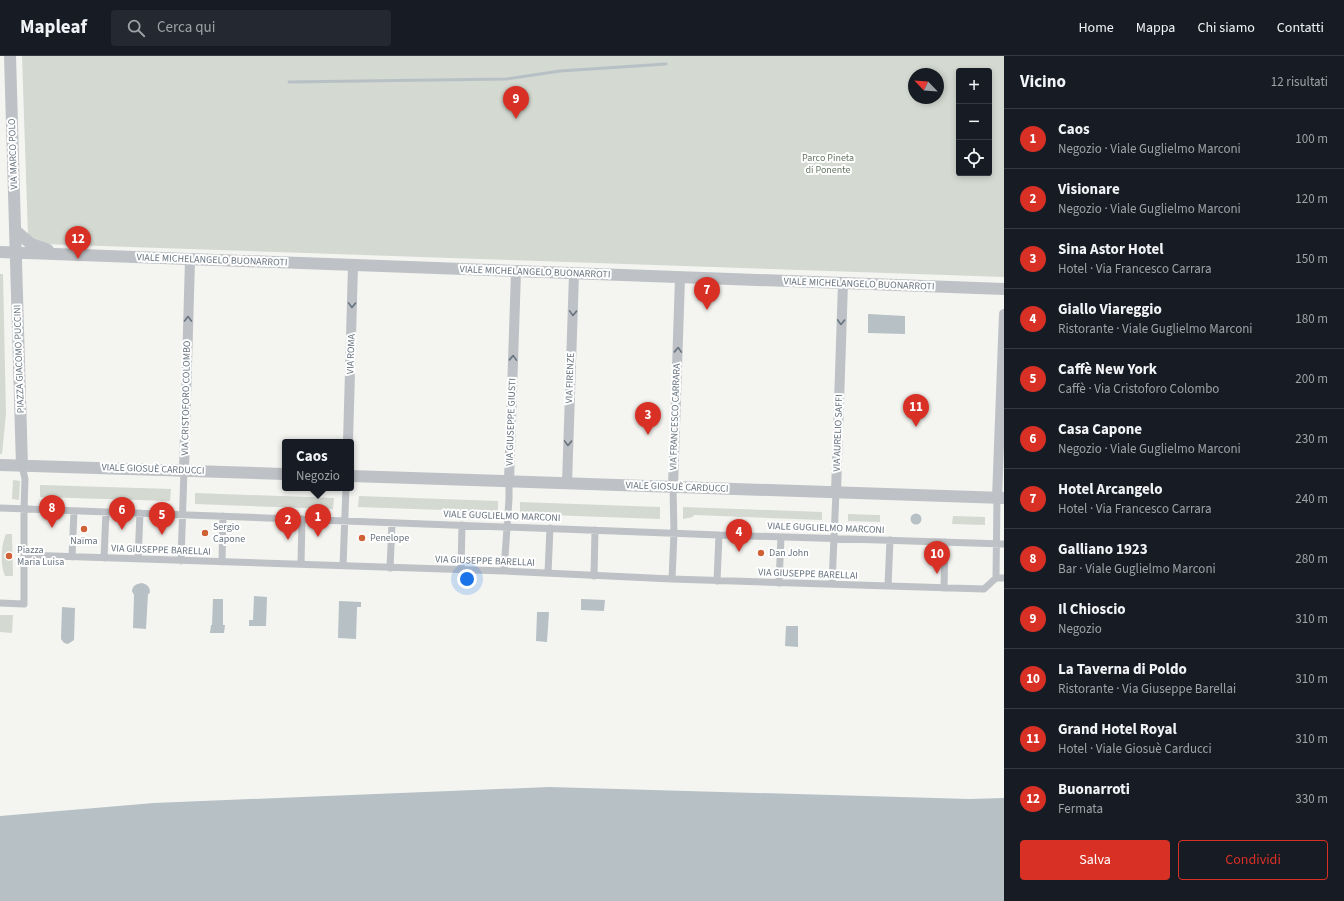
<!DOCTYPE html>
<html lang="it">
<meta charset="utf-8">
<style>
:root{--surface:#171b24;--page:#242831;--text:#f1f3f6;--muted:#9ea1a6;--line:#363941;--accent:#d93025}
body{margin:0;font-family:"Source Sans 3",sans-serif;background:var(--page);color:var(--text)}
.controls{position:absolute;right:12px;top:12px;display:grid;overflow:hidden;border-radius:4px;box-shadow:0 2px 6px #0003}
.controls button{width:36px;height:36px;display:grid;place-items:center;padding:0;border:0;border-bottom:1px solid var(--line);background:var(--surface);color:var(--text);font:20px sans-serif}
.compass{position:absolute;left:908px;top:12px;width:36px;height:36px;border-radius:50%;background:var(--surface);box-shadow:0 2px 6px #0003;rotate:295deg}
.you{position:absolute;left:467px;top:523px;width:14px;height:14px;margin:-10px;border:3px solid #fff;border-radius:50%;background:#1a73e8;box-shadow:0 0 0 6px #1a73e833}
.badge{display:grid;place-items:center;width:26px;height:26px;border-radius:50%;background:var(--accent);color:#fff;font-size:13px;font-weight:700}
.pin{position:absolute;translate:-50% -33px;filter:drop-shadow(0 1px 2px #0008)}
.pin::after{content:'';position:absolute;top:21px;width:14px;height:12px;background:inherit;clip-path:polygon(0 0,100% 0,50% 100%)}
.popup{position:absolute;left:282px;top:383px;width:72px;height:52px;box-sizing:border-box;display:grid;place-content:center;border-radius:4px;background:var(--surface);filter:drop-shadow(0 1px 3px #0005);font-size:13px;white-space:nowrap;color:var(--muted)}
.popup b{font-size:15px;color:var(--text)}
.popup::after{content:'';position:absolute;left:50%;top:100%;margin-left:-8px;border:8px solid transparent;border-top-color:var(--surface)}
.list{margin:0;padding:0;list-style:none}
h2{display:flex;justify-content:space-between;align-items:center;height:52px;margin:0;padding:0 16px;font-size:17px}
h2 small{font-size:13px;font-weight:400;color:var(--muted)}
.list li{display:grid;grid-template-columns:26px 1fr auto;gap:12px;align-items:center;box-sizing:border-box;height:60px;padding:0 16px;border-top:1px solid var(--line)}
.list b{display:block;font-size:15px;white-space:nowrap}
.list p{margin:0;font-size:13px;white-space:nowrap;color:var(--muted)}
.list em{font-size:13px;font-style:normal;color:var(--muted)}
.actions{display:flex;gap:8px;padding:12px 16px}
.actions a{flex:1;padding:9px 0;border:1px solid var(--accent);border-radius:4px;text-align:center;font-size:14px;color:var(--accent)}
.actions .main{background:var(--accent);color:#fff}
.icon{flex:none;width:22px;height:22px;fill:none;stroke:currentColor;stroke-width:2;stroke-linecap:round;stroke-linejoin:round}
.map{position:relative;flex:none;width:1004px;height:845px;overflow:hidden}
header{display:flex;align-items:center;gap:24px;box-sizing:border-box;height:56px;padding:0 20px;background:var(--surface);border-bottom:1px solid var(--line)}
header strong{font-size:19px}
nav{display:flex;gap:22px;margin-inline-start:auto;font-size:14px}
.search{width:280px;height:36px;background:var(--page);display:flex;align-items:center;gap:10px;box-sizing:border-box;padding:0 14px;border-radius:4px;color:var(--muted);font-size:15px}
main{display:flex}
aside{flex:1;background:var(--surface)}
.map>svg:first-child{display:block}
.green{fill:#d4d9d1;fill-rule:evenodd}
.water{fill:#b7c0c5}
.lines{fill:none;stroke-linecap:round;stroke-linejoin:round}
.stream{stroke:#b7c0c5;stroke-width:3}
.pedestrian{stroke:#bec1c5;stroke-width:7}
.minor{stroke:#bec1c5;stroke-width:10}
.tertiary{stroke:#bec1c5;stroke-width:12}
.oneway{stroke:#67737f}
.poi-dot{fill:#cf6137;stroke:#fff;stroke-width:1.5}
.labels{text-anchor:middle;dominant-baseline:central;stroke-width:4;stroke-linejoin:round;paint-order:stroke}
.street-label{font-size:10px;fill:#67737f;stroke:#fff}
.park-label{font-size:10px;fill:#687765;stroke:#fff}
.poi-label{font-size:10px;fill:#67737f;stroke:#fff;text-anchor:start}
</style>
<header>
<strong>Mapleaf</strong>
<div class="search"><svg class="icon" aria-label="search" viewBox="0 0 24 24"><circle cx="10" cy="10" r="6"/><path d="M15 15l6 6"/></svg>Cerca qui</div>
<nav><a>Home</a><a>Mappa</a><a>Chi siamo</a><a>Contatti</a></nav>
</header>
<main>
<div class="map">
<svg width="1004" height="845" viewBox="0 0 1004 845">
<rect width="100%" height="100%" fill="#f4f5f1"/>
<path class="green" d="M22,0H1004V221L42,188L28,180ZM959,15H989V117H959ZM914,18H938V42H914Z
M0,218H3L6,358L2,398H0Z
M13,424L20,425L19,444L12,443Z
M40,429L171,433L170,445L40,441Z
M195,437L334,442L333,453L195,448Z
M359,440L498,445V456L358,451Z
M520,446L660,451V463L520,458Z
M683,451L822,456V464L694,459L693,461L683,463Z
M848,458L880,459V466L848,465Z
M953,460L985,461V469L952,468Z
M6,478H12L13,520H5C0,510 1,488 6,478Z
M0,559H13L12,577L0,576Z"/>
<path class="water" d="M868,258L905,260V278L868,277Z
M910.5 463a5.5 5.5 0 1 1 11 0a5.5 5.5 0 1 1-11 0Z
M142,527C148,529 150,531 150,537L148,538L146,573L133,572L134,539L132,535C133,529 136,528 142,527Z
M254,540L267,541L266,570H249V564H253Z
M213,543H223V569H225L224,577H210L211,569H212Z
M581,543L605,544L604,555L581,554Z
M339,545L361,546V551H357L356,583L338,582Z
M62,551L75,552L74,584L68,588L64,587L61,583Z
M537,556H549L547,586L536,585Z
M786,570H798V591L785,590Z
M549,731L969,743L1004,742V845H0V760L154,747Z"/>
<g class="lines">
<path class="stream" d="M289,26L506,23L560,15L666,8"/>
<path class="pedestrian" d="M0,452L719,479L1004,488
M24,499L504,515L672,523L984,533L996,522H1004
M72,501L74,455
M104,502L106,456
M138,503L140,457
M181,505L184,414
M222,506L223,460
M301,508L302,463
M343,510L346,432
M390,512L392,467
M461,514L462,469
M504,515L509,443V425
M548,517L550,472
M594,520L595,474
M996,522L997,442
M672,523L674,477L673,431
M717,525L719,479
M779,527L781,481
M832,528L836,436
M888,530L890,484
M944,532L945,486
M0,547L24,548V453L25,423L22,410"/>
<path class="minor" d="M348,386L353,210
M184,414L190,204
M509,425L516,216
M567,427L574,218
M673,431L680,222
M836,436L843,227
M997,442L1004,258"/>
<path class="tertiary" d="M10,0L22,410
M16,175L31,188L48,194
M0,196L1004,233
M0,409L285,418
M351,420L1004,442"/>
</g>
<defs><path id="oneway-chevron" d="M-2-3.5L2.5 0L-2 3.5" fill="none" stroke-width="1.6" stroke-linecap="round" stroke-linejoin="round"/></defs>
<g class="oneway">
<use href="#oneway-chevron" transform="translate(352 249) rotate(92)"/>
<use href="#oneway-chevron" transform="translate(573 257) rotate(92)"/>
<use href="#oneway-chevron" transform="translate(188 263) rotate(-89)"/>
<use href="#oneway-chevron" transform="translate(841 266) rotate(92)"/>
<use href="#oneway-chevron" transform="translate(678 294) rotate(-88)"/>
<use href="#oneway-chevron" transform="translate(513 302) rotate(-88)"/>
<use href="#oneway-chevron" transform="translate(568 387) rotate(92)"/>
</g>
<g class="poi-dot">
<circle cx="84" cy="473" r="4"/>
<circle cx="205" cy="477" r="4"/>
<circle cx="362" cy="482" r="4"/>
<circle cx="761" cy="497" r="4"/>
<circle cx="9" cy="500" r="4"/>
</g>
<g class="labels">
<g class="street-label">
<text transform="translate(13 98) rotate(-92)">VIA MARCO POLO</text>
<text transform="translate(212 204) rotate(2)">VIALE MICHELANGELO BUONARROTI</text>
<text transform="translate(535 216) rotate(2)">VIALE MICHELANGELO BUONARROTI</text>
<text transform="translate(859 228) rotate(2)">VIALE MICHELANGELO BUONARROTI</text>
<text transform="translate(351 298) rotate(-88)">VIA ROMA</text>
<text transform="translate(19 303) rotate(-92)">PIAZZA GIACOMO PUCCINI</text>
<text transform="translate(570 322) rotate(-88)">VIA FIRENZE</text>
<text transform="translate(186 342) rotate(-89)">VIA CRISTOFORO COLOMBO</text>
<text transform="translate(675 361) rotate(-88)">VIA FRANCESCO CARRARA</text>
<text transform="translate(511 366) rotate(-88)">VIA GIUSEPPE GIUSTI</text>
<text transform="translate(838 377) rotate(-88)">VIA AURELIO SAFFI</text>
<text transform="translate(153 413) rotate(2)">VIALE GIOSUÈ CARDUCCI</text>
<text transform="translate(677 431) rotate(2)">VIALE GIOSUÈ CARDUCCI</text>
<text transform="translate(502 460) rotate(2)">VIALE GUGLIELMO MARCONI</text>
<text transform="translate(826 472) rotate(2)">VIALE GUGLIELMO MARCONI</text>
<text transform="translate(161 494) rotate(2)">VIA GIUSEPPE BARELLAI</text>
<text transform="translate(485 505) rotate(2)">VIA GIUSEPPE BARELLAI</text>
<text transform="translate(808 518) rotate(2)">VIA GIUSEPPE BARELLAI</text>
</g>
<g class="park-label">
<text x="828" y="102">Parco Pineta<tspan x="828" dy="12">di Ponente</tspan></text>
</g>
<g class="poi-label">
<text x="213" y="471">Sergio<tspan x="213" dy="12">Capone</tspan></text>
<text x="370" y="482">Penelope</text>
<text x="84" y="485" text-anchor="middle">Naïma</text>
<text x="17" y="494">Piazza<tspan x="17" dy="12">Maria Luisa</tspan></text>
<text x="769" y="497">Dan John</text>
</g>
</g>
</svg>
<div class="controls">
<button>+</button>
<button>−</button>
<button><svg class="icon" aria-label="locate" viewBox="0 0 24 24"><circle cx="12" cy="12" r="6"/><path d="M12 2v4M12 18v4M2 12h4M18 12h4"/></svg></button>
</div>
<svg class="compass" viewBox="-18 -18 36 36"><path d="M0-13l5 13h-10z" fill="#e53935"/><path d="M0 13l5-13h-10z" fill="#9ea1a6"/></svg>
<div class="you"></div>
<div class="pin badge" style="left:318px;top:481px">1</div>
<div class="popup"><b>Caos</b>Negozio</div>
<div class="pin badge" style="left:288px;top:484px">2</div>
<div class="pin badge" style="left:648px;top:379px">3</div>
<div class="pin badge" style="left:739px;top:496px">4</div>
<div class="pin badge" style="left:162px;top:479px">5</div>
<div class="pin badge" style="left:122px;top:474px">6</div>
<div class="pin badge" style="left:707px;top:254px">7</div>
<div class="pin badge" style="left:52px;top:472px">8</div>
<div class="pin badge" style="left:516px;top:63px">9</div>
<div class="pin badge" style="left:937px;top:518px">10</div>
<div class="pin badge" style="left:916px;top:371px">11</div>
<div class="pin badge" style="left:78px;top:203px">12</div>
</div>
<aside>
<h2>Vicino<small>12 risultati</small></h2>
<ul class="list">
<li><span class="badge">1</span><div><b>Caos</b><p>Negozio · Viale Guglielmo Marconi</p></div><em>100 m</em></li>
<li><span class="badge">2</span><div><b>Visionare</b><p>Negozio · Viale Guglielmo Marconi</p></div><em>120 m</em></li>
<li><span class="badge">3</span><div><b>Sina Astor Hotel</b><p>Hotel · Via Francesco Carrara</p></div><em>150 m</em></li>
<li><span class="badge">4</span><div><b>Giallo Viareggio</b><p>Ristorante · Viale Guglielmo Marconi</p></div><em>180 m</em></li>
<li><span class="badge">5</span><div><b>Caffè New York</b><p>Caffè · Via Cristoforo Colombo</p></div><em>200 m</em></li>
<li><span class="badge">6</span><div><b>Casa Capone</b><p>Negozio · Viale Guglielmo Marconi</p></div><em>230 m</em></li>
<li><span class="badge">7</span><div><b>Hotel Arcangelo</b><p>Hotel · Via Francesco Carrara</p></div><em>240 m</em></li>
<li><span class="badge">8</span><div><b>Galliano 1923</b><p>Bar · Viale Guglielmo Marconi</p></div><em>280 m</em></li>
<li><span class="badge">9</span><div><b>Il Chioscio</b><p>Negozio</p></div><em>310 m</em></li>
<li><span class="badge">10</span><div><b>La Taverna di Poldo</b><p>Ristorante · Via Giuseppe Barellai</p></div><em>310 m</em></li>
<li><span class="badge">11</span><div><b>Grand Hotel Royal</b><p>Hotel · Viale Giosuè Carducci</p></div><em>310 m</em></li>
<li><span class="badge">12</span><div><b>Buonarroti</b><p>Fermata</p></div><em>330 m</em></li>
</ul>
<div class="actions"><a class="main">Salva</a><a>Condividi</a></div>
</aside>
</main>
